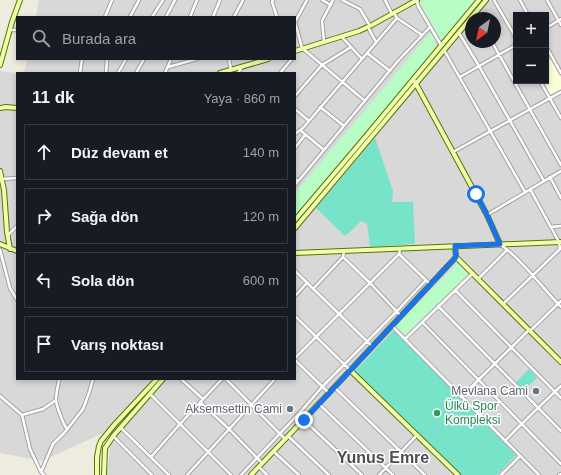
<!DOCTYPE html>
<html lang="tr">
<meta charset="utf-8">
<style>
:root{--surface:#171b24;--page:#242831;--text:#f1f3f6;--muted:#9ea1a6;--line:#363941}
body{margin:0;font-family:Helvetica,sans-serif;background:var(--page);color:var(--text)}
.controls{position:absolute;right:12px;top:12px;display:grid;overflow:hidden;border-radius:0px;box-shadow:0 2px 6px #0003}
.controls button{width:36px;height:36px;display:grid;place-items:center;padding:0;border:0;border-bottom:1px solid var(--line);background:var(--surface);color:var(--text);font:20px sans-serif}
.compass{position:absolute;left:465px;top:12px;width:36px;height:36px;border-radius:50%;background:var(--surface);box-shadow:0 2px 6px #0003;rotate:213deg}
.stop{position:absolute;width:12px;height:12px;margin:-9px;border:3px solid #1a73e8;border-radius:50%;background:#fff}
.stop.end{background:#1a73e8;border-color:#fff;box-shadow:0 1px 4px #0008}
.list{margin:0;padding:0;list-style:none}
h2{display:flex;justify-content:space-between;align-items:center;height:52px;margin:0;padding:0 16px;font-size:17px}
h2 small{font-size:13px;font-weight:400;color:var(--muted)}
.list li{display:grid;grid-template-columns:26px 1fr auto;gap:12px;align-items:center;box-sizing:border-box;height:56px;margin:0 8px 8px;padding:0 8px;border:1px solid var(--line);border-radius:0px}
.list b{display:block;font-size:15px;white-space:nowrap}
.list em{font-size:13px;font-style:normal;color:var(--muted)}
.icon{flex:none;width:22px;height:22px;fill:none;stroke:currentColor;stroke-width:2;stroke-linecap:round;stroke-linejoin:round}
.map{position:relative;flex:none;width:561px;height:475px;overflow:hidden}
.search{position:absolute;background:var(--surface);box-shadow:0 2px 6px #0003;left:16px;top:16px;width:280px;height:44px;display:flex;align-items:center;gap:10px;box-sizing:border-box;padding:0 14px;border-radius:0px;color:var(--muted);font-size:15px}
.panel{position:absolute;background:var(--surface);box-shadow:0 2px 6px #0003;left:16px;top:72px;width:280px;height:308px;border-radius:0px}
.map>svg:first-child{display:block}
.residential{fill:#d9d8d8;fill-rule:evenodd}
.education{fill:#faffd7}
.park{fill:#b8fcc6}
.pitch{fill:#77e3c8}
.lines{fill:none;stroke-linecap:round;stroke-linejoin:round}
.street-casing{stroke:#a2a2a2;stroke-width:4.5}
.secondary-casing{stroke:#587400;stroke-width:6}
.street{stroke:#fff;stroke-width:2.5}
.secondary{stroke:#eefdae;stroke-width:4}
.route{stroke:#1a73e8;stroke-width:5}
.worship-dot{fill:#6b7280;stroke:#fff;stroke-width:1.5}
.leisure-dot{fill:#2e9e5b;stroke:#fff;stroke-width:1.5}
.labels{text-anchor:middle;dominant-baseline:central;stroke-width:3;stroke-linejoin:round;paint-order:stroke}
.worship-label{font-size:12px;fill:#5b616d;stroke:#fff;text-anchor:end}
.leisure-label{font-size:12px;fill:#27864d;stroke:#fff;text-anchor:start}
.district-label{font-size:16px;font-weight:bold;fill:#4e4e4e;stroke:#fff}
</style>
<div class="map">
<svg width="561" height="475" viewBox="0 0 561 475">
<rect width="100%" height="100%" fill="#eeebdf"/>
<path class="residential" d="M39,0H561V475H107L112,429L42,461L0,453V71L17,73V379H295V73H24L27,59H295V17H36ZM516,15H546V81H516ZM471,18H495V42H471Z"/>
<path class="education" d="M551,59L561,77V89L550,95L543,81H546V62Z"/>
<path class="park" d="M425,0H477L441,41L420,3Z
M430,33C435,37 436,42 436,48L295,216V193Z
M459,262L469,273L405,335L396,326Z"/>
<path class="pitch" d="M375,138L393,191L392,202H413L415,244L370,247L367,224L361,221L353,229L345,236L316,208Z
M394,330L516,455L497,475H462L355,371Z
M529,369L537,378L524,390L516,382Z"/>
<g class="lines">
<defs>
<path id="street" d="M273,0L272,2L277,17
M307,0L295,22L302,48L365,101
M322,0L331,5
M342,0L360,9L370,26
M385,0L392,14
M494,0L516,38
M520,0L528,15
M547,0L561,25
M417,1L418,6L441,45
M394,13L397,18L422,35
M105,17L112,0
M130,17L139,0
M152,17L163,0
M166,17L175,0
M190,17L197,0
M213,17L220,0
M234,17L243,0
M368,27L376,42
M546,28L561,19
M10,30H17
M459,33L479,66L544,181
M342,37L362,59
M324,42L322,21L333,0
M492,42L561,165
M546,46L561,73
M444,50L525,192
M367,53L390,71
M229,59L231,70
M168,67L197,59
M80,73L82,59
M106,73L107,59
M118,73L126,59
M136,73L144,59
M165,73L171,59
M238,73L242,67
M280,73L292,59
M460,77L516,45
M540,81L561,118
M295,96L322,65L351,47
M320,107L344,126
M295,109L309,121
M300,130L324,150
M295,134L303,128L397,18
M295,148L305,135
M453,152L561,92
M550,177L561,198
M2,179L17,178
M295,179L298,181
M295,185L397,62L430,27
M487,215L561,171
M551,227L561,226
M8,235L17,226
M500,244C524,262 541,286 561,307
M0,250L10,288L17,300
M399,254L430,284
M343,257L370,283L401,316
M295,271L372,346
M478,279L507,250
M313,289L343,257L344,251
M455,290L561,398
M295,296L307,283
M503,304L560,249L559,242L530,189
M438,306L561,431
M295,316L350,370
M422,322L561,464
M392,326L539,475
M530,331L561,301
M405,339L472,274
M295,358L399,254L400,249
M295,360L329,393
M58,379L59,380C58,386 56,393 56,400C56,405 64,426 67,429
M181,379L203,399
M226,379L285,439
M334,387L425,475
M150,394L231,475
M0,396L22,415L30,449L41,472L44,475
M461,397L529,330
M200,402L229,429L262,463
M319,404L393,475
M22,415L43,409L56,400
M304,420L362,475
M121,428L169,475
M113,436L152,475
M288,436L329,475
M505,441C523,422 542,404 561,386
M273,451L299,475
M151,457L180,424L222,379
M259,467L267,475
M41,472L53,444L65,432L83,409L89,393L93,379
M187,475L275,379
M241,475L303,409L322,387L397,311L426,280
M379,475L417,435
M501,475L520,456
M559,475L561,474"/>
<path id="secondary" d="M471,18L486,0
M295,51L359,31L372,25L417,0
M0,65L12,22L20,0
M220,73L268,59
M415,82L487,215L500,244
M0,108L6,107L17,108
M0,171L4,190L7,232L10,249
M295,220L367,135L479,0
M295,228L471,18
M0,244L17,251
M295,253L561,242
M456,257L561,362
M350,370L458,475
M97,475V457L99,446L101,441L115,424L157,379
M104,475L105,448L114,435L163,379
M251,475L329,393L456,257L455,246"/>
</defs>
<use href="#street" class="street-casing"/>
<use href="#secondary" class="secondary-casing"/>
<use href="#street" class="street"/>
<use href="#secondary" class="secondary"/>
</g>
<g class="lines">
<path class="route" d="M304,420L456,257L455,246L500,244L487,215L476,194"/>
</g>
<g class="worship-dot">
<circle cx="536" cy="391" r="4"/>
<circle cx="290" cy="409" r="4"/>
</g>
<circle class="leisure-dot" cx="437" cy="413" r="4"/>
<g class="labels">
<g class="worship-label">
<text x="528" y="391">Mevlana Cami</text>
<text x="282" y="409">Aksemsettin Cami</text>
</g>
<g class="leisure-label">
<text x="445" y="406">Ülkü Spor<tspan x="445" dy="14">Kompleksi</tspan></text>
</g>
<g class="district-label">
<text x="383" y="457">Yunus Emre</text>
</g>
</g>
</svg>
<div class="controls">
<button>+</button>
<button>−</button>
</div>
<svg class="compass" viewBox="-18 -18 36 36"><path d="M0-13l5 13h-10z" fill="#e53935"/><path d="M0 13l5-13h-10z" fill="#9ea1a6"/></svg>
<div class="stop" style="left:476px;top:194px"></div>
<div class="stop end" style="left:304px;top:420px"></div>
<div class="search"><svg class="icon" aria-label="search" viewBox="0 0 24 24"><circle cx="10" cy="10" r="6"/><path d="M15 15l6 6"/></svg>Burada ara</div>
<section class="panel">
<h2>11 dk<small>Yaya · 860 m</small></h2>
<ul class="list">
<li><svg class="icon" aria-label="ahead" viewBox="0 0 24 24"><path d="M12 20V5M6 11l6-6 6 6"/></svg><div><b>Düz devam et</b></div><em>140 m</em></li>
<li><svg class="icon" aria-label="right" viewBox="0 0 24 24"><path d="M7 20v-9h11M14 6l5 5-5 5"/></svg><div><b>Sağa dön</b></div><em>120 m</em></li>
<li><svg class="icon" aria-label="left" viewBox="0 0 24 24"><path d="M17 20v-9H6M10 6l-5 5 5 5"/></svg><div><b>Sola dön</b></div><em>600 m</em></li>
<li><svg class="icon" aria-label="arrive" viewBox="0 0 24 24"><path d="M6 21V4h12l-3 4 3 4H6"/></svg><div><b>Varış noktası</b></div></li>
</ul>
</section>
</div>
